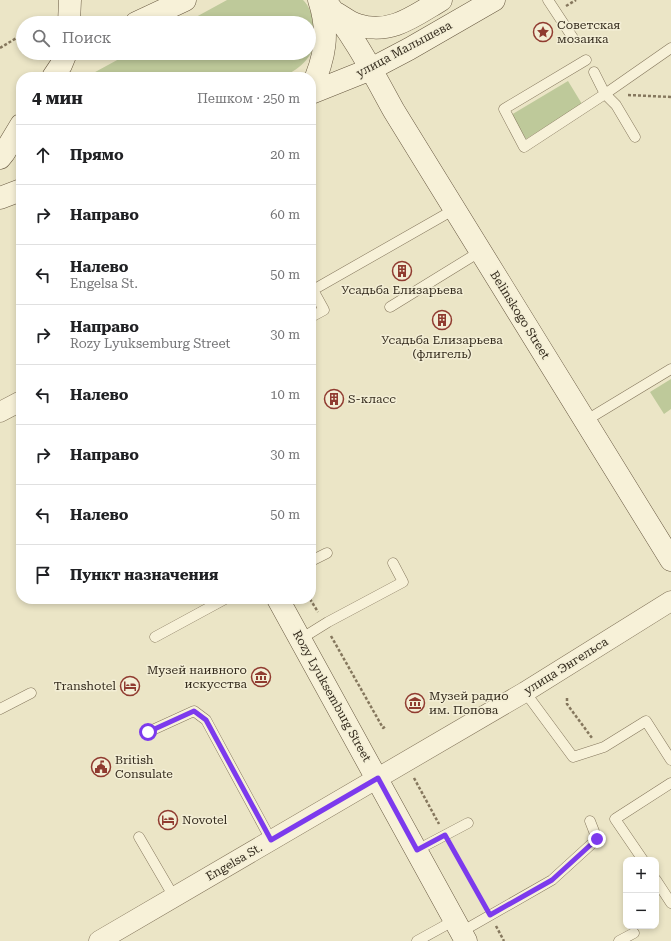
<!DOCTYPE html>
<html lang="ru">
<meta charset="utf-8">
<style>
:root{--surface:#fff;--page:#f2f2f2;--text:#202124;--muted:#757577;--line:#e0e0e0}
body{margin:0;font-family:"Roboto Serif",serif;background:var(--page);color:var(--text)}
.controls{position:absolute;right:12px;bottom:12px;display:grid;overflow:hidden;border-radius:8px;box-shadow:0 2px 6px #0003}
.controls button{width:36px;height:36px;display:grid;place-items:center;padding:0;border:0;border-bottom:1px solid var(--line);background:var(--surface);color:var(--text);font:20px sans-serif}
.stop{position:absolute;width:12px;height:12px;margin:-9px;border:3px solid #7c3aed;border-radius:50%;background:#fff}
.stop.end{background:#7c3aed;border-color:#fff;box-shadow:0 1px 4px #0008}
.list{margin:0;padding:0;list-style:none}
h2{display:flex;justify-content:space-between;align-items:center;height:52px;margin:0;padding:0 16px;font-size:17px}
h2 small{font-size:13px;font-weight:400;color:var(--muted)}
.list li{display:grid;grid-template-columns:26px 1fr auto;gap:12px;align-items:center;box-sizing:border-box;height:60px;padding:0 16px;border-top:1px solid var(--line)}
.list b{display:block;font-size:15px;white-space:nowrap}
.list p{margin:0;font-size:13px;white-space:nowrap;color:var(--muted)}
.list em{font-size:13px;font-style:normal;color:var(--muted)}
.icon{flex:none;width:22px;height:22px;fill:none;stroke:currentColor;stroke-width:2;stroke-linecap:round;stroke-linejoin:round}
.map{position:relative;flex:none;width:671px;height:941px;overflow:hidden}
.search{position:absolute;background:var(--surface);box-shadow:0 2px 6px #0003;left:16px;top:16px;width:300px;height:44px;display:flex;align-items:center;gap:10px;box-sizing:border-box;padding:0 14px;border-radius:22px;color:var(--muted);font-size:15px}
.panel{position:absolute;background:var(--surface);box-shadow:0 2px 6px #0003;left:16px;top:72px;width:300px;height:532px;border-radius:16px}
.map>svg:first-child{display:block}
.green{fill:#bec99a}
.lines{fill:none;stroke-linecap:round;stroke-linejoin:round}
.lane-casing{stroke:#85775d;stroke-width:11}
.street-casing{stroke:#85775d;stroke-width:21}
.secondary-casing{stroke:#675840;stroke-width:23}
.path{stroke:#85775d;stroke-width:2.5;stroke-dasharray:3 2;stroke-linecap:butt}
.lane{stroke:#f7f1d8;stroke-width:10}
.street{stroke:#f7f1d8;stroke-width:20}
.secondary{stroke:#f7f1d8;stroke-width:22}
.route{stroke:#7c3aed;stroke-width:5}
.labels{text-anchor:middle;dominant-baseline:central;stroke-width:3;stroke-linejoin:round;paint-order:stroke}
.poi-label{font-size:12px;fill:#362d1f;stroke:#f3eed5;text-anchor:start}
.street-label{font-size:12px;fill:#362d1f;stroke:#f3eed5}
</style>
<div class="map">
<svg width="671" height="941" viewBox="0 0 671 941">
<rect width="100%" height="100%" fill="#ebe5c6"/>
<path class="green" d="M227,0H303C309,6 312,14 314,23C320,49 306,67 282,77H86L130,53H309V23H185Z
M568,81L582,104L526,139L511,115Z
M671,379V409L664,414L650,392Z"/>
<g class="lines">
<defs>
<path id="lane" d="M548,0L573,38
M586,60L504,109L524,147L605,94L671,48
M594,72L605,94L616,105L635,137
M390,307L481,251
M311,317L324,310L313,290L455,209
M585,421L671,369
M311,561L327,553
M155,637L225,599
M299,640L328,622L403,582L393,563
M525,692L573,757L604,747L646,721L671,760
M0,709L31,693
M148,732L194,711L206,720L271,840
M139,837L174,897
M417,850L468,823
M643,860L615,819L671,783
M656,880L671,903
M461,932L552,880L597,839L590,821
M417,941L455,920
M619,941L634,933"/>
<path id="street" d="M0,412L21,401
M99,941L525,692L671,601"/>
<path id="secondary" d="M324,0C353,33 373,73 394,111L671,560
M336,13C343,17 350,23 358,25C391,35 414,16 441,0
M69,23L70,0
M136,23L185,0
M53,77L61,65L66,53
M311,89C325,58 330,33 319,0
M311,93L371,69L409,49L494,0
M0,158L4,153L21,125
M0,198L21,190
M278,599L466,941"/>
</defs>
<use href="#lane" class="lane-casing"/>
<use href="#street" class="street-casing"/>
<use href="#secondary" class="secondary-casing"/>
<path class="path" d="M566,6L576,0
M42,23L44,22
M0,48L23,34
M628,95L671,97
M310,599L318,612
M331,636L383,728L386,726
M567,698V704L592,738
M414,778L439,824
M451,846L484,904
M496,926L504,941"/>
<use href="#lane" class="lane"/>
<use href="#street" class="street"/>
<use href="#secondary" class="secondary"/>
</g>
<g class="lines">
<path class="route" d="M148,732L194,711L206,720L271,840L378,778L417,850L445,835L490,915L552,880L597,839"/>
</g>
<defs>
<symbol id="sight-ring" viewBox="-11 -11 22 22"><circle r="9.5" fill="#f3eed5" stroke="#903b30" stroke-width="1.5"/><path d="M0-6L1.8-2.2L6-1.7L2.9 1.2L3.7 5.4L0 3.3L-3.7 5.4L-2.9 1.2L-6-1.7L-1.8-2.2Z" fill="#903b30"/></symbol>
<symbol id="building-ring" viewBox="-11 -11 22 22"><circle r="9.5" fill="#f3eed5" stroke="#903b30" stroke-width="1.5"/><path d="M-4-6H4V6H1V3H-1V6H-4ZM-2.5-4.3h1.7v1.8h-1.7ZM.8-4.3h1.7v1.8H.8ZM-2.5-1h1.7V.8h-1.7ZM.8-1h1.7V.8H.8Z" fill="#903b30"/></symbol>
<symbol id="museum-ring" viewBox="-11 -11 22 22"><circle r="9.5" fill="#f3eed5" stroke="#903b30" stroke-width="1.5"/><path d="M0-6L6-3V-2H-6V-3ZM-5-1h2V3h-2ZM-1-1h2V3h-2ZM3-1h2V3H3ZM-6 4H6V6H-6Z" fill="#903b30"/></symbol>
<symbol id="hotel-ring" viewBox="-11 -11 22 22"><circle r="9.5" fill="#f3eed5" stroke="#903b30" stroke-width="1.5"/><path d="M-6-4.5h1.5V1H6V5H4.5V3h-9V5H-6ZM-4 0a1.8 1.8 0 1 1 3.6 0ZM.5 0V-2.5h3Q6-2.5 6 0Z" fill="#903b30"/></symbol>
<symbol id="civic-ring" viewBox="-11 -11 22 22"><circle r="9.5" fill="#f3eed5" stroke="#903b30" stroke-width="1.5"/><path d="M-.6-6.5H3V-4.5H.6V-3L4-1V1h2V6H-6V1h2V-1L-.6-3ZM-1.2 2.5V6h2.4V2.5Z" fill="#903b30"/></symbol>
</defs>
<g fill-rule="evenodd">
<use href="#sight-ring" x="532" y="21" width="22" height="22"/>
<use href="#building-ring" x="391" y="260" width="22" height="22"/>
<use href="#building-ring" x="431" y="309" width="22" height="22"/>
<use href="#building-ring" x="323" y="388" width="22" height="22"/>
<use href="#museum-ring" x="250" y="666" width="22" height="22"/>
<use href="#hotel-ring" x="119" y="675" width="22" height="22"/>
<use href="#museum-ring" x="404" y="692" width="22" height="22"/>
<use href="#civic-ring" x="90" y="756" width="22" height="22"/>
<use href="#hotel-ring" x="157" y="809" width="22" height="22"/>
</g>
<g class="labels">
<g class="poi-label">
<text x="557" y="25">Советская<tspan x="557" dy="14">мозаика</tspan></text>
<text x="402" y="290" text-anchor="middle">Усадьба Елизарьева</text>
<text x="442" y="340" text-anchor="middle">Усадьба Елизарьева<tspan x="442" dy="14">(флигель)</tspan></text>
<text x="348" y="399">S-класс</text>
<text x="247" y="670" text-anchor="end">Музей наивного<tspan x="247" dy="14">искусства</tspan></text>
<text x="116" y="686" text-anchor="end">Transhotel</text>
<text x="429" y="696">Музей радио<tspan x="429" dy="14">им. Попова</tspan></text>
<text x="115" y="760">British<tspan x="115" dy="14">Consulate</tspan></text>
<text x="182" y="820">Novotel</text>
</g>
<g class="street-label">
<text transform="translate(404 49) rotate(-28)">улица Малышева</text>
<text transform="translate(520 315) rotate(58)">Belinskogo Street</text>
<text transform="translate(566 666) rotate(-32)">улица Энгельса</text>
<text transform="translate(332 696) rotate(61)">Rozy Lyuksemburg Street</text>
<text transform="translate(234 862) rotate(-30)">Engelsa St.</text>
</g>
</g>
</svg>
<div class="controls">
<button>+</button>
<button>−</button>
</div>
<div class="stop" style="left:148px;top:732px"></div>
<div class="stop end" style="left:597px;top:839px"></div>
<div class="search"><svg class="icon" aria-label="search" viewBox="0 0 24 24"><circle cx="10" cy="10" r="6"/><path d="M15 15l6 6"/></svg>Поиск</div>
<section class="panel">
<h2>4 мин<small>Пешком · 250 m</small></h2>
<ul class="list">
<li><svg class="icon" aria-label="ahead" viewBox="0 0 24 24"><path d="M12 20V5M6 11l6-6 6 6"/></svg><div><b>Прямо</b></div><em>20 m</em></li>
<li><svg class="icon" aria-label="right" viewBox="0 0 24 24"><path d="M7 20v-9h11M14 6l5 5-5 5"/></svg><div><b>Направо</b></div><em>60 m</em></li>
<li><svg class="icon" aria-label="left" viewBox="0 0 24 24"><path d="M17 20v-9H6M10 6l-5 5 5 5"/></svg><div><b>Налево</b><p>Engelsa St.</p></div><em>50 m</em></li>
<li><svg class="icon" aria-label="right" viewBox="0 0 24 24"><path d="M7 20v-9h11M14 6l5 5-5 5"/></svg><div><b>Направо</b><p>Rozy Lyuksemburg Street</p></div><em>30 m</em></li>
<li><svg class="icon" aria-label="left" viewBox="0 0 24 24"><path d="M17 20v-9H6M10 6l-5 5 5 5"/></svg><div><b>Налево</b></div><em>10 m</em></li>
<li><svg class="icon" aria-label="right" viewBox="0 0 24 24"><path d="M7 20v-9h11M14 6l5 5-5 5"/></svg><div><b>Направо</b></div><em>30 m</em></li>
<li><svg class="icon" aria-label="left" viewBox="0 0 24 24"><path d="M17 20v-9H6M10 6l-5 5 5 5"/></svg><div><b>Налево</b></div><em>50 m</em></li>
<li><svg class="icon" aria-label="arrive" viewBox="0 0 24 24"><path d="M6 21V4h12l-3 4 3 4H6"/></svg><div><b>Пункт назначения</b></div></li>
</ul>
</section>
</div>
